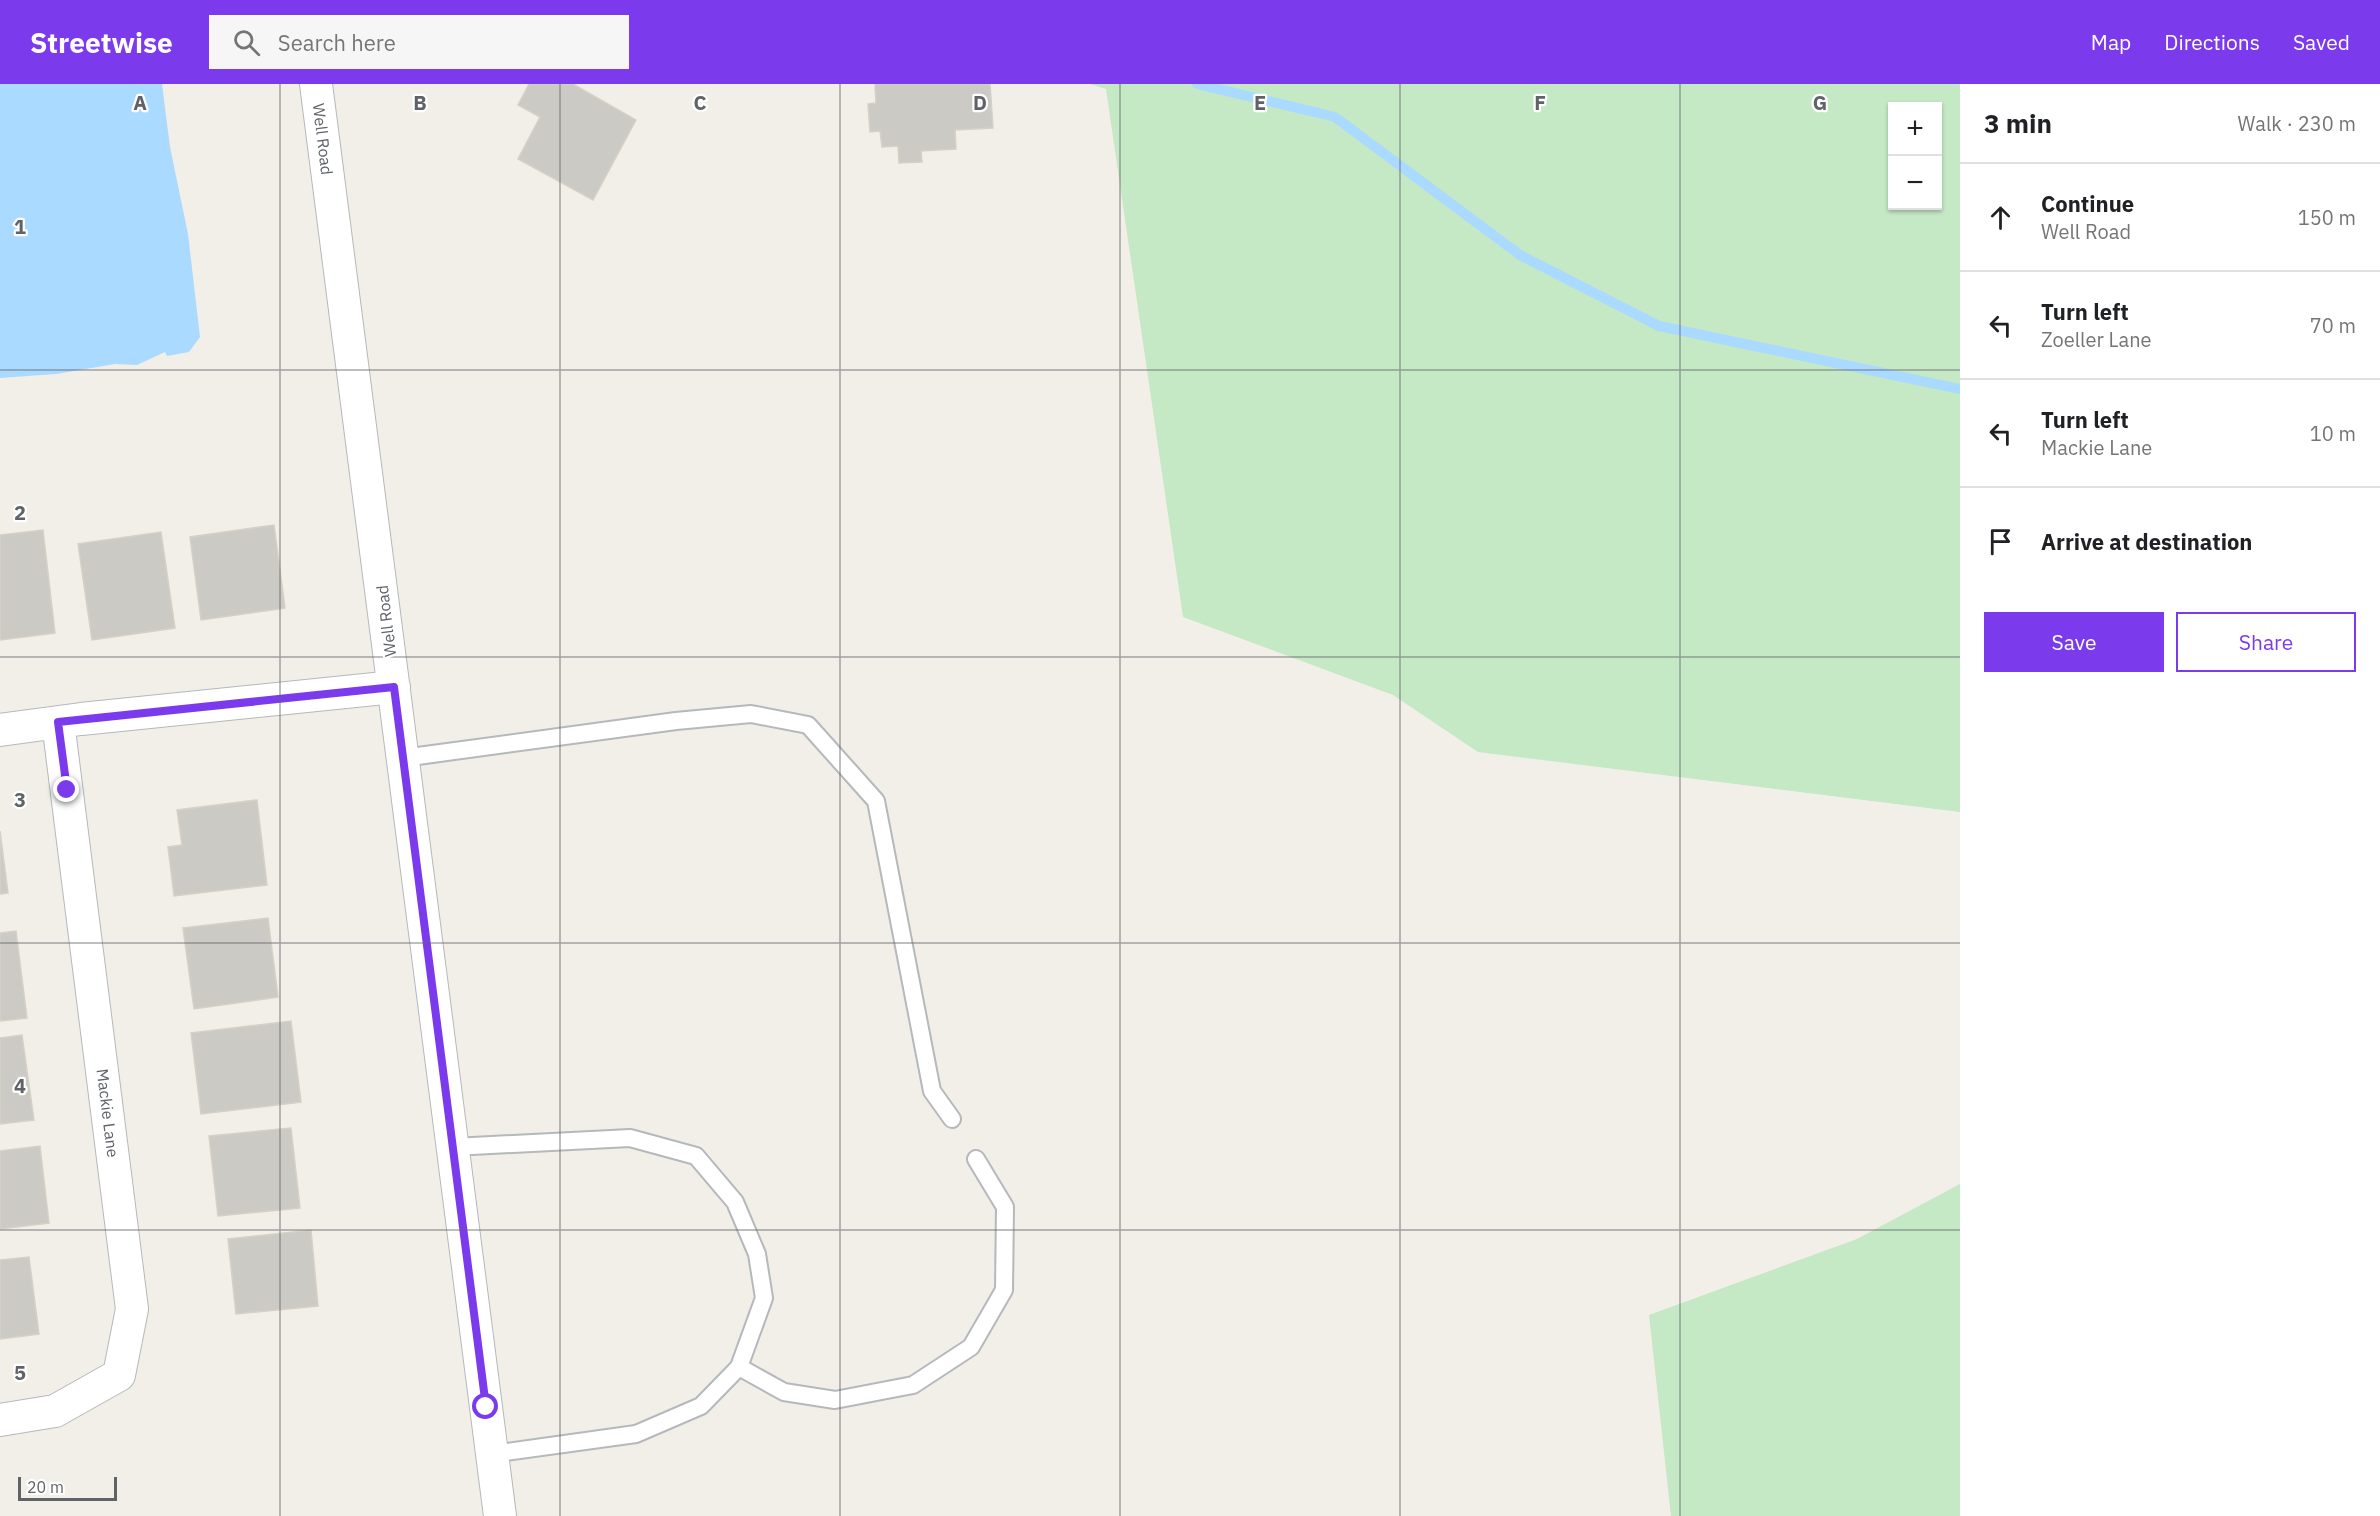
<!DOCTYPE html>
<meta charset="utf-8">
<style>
:root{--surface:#fff;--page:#f6f6f6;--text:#202124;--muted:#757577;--line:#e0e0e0;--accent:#7c3aed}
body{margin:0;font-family:"IBM Plex Sans",sans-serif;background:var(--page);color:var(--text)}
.controls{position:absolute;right:18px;top:18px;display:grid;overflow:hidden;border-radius:0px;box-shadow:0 2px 4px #0004}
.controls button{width:54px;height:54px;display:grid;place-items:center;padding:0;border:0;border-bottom:2px solid var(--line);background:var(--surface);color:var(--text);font:30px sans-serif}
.scale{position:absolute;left:18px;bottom:15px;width:99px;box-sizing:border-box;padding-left:6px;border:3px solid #5f6368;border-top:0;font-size:16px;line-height:21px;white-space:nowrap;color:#5f6368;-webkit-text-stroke:4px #fff;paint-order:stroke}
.stop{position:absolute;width:18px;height:18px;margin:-14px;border:4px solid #7c3aed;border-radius:50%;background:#fff}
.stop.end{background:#7c3aed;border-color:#fff;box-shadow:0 2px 6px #0008}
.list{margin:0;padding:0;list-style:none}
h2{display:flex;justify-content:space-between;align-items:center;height:78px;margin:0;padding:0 24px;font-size:26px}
h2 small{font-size:20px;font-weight:400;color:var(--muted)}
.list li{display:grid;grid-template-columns:39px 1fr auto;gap:18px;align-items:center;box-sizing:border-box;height:108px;padding:0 24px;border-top:2px solid var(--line)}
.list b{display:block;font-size:22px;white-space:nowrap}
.list p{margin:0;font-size:20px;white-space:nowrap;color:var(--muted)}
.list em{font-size:20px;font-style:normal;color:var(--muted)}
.actions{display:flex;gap:12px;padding:18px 24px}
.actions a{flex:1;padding:14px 0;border:2px solid var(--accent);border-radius:0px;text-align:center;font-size:21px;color:var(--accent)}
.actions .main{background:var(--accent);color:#fff}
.icon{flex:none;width:33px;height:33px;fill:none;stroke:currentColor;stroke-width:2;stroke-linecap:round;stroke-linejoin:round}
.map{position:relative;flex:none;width:1960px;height:1432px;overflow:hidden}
header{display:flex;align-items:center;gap:36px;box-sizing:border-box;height:84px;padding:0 30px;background:var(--accent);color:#fff}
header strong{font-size:28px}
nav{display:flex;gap:33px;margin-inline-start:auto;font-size:21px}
.search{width:420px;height:54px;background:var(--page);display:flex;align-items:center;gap:15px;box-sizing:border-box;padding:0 21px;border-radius:0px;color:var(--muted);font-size:22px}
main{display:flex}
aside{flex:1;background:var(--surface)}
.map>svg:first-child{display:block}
.green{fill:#c5e8c5;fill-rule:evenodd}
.water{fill:#aadaff}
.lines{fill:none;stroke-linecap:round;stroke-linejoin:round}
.stream{stroke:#aadaff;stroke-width:10}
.building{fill:#cccac5;stroke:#d6d1c6;stroke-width:1.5}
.lane-casing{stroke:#b5b8bc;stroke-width:20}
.street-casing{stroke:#b5b8bc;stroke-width:34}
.lane{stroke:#fff;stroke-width:16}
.street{stroke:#fff;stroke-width:32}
.route{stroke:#7c3aed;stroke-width:8}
.grid{fill:none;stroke:#5f6368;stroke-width:1.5;stroke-opacity:0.55}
.labels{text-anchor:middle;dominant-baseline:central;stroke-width:4.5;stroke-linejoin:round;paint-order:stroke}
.street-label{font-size:16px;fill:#5f6368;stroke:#fff}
.grid-label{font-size:20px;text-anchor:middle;font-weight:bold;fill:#5f6368;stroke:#fff;stroke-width:4.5;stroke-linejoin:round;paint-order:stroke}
</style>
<header>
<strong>Streetwise</strong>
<div class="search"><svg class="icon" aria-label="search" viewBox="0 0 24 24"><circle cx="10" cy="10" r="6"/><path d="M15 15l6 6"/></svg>Search here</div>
<nav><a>Map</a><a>Directions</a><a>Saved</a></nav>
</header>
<main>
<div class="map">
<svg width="1960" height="1432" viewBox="0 0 1960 1432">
<rect width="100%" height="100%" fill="#f1efe8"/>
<path class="green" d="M1090,0H1960V728L1478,668L1393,611L1183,533L1106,5ZM1938,22V122H1892V22Z
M1960,1100V1432H1671L1649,1231L1857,1155Z"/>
<path class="water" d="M0,0H162L170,63L188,150L200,253L189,268L167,272L165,268L137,281L115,280L56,290L0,294Z"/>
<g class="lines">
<path class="stream" d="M1197,0L1335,33L1520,171L1659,242L1960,305"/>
</g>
<path class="building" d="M529,0H573L636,36L593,116L518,75L540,33L518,21Z
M875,0H990L993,44L955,46L956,65L921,67L922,78L899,79L898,62L882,63L880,47L870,48L868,20L876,19Z
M274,441L285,524L201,536L190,453Z
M43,446L55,549L0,556V451Z
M161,448L175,544L92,556L78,460Z
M257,716L267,801L174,812L168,763L182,761L177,726Z
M0,747L8,809L0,810Z
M268,834L278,913L194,925L183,844Z
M16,847L27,934L0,937V849Z
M291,937L301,1018L201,1030L191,949Z
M22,951L34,1036L0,1040V954Z
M291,1044L300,1124L218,1132L209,1052Z
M40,1062L49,1139L0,1145V1067Z
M311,1146L318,1222L236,1230L228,1155Z
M29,1173L39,1250L0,1255V1176Z"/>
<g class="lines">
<defs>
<path id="lane" d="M403,674L676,637L751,630L808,641L876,717L932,1007L952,1035
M453,1063L630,1054L696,1072L735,1118L757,1170L764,1214L739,1283L701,1322L636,1350L492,1370
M739,1283L784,1308L835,1316L913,1301L971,1263L1004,1206L1005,1123L976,1075"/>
<path id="street" d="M316,0L500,1432
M0,646L81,635L394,603
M0,1336L55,1327L119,1291L132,1225L58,638"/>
</defs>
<use href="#lane" class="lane-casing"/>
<use href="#street" class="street-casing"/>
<use href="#lane" class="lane"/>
<use href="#street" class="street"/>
</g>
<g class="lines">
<path class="route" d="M67,706L58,638L394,603L486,1323"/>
</g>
<path class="grid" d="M280,0V1432M560,0V1432M840,0V1432M1120,0V1432M1400,0V1432M1680,0V1432M0,286H1960M0,573H1960M0,859H1960M0,1146H1960"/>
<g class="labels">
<g class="street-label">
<text transform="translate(323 55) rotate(83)">Well Road</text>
<text transform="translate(386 537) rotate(-97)">Well Road</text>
<text transform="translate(108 1029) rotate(83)">Mackie Lane</text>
</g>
</g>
<g class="grid-label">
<text x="140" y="26">A</text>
<text x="420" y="26">B</text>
<text x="700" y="26">C</text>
<text x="980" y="26">D</text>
<text x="1260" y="26">E</text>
<text x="1540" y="26">F</text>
<text x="1820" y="26">G</text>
<text x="20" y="150">1</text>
<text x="20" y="436">2</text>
<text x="20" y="723">3</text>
<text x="20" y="1009">4</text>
<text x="20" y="1296">5</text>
</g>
</svg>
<div class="controls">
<button>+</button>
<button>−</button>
</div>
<div class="scale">20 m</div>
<div class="stop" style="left:486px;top:1323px"></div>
<div class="stop end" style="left:67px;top:706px"></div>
</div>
<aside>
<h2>3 min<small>Walk · 230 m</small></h2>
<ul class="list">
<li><svg class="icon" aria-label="ahead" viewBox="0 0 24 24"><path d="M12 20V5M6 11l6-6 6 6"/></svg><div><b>Continue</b><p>Well Road</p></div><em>150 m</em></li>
<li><svg class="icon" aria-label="left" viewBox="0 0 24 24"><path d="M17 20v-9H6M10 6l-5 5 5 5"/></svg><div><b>Turn left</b><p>Zoeller Lane</p></div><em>70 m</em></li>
<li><svg class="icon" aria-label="left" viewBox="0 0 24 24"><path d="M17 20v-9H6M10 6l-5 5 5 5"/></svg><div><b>Turn left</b><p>Mackie Lane</p></div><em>10 m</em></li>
<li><svg class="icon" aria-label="arrive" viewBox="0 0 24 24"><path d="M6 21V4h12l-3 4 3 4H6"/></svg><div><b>Arrive at destination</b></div></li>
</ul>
<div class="actions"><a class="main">Save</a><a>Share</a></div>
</aside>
</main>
